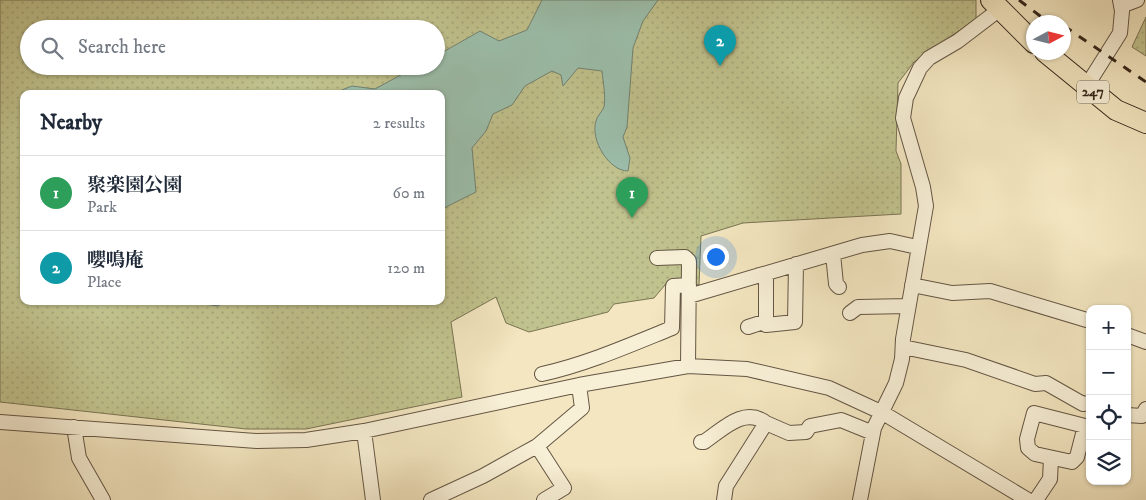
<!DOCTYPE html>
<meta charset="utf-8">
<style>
:root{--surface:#fff;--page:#f6f6f7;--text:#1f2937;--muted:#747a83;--line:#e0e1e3;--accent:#7c3aed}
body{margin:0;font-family:"IM FELL DW Pica","Noto Serif JP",serif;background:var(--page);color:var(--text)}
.controls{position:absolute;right:15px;bottom:15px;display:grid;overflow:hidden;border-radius:10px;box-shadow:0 1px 4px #0004}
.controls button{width:45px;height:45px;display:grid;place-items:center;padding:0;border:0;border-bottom:1px solid var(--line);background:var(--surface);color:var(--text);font:25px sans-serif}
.compass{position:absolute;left:1026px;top:15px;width:45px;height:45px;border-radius:50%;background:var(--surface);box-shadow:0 1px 4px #0004;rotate:83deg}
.you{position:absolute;left:715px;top:256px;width:18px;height:18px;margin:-12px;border:4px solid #fff;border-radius:50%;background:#1a73e8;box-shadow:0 0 0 8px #1a73e833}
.badge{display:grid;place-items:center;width:32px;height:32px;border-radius:50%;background:var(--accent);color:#fff;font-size:16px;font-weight:700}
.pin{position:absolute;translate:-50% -41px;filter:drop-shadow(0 1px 2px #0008)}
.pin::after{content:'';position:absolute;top:26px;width:18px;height:15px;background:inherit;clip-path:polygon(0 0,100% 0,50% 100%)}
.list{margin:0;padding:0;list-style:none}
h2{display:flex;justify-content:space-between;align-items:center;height:65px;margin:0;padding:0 20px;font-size:21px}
h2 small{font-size:16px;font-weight:400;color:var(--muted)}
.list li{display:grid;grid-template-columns:32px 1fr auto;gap:15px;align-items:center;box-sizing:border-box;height:75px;padding:0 20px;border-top:1px solid var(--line)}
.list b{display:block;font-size:19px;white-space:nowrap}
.list p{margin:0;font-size:16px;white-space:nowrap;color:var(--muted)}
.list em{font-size:16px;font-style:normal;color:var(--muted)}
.icon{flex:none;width:28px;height:28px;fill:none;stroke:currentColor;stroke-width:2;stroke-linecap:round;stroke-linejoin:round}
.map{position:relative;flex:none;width:1146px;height:500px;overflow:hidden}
.search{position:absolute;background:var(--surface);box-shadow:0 1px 4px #0004;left:20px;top:20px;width:425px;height:55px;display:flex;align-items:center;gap:12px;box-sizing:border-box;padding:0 18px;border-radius:28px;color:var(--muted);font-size:19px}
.panel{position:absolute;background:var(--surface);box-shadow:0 1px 4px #0004;left:20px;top:90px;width:425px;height:215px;border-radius:10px}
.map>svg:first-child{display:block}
.park{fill:url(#park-dots);stroke:#7a7454;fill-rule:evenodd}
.water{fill:#9cc0ad;stroke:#728272}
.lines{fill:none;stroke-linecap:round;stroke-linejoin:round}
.minor-casing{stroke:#645644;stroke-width:16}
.highway-casing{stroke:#34261a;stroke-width:22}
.minor{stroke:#f7efd6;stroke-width:14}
.highway{stroke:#f3e6c0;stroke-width:20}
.rail{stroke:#34261a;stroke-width:3;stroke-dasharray:9 9;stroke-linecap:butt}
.labels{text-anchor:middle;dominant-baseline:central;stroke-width:4.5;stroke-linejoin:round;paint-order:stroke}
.shield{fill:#f7efd6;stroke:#6e6252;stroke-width:1}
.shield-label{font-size:14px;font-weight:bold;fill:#34261a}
</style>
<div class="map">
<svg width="1146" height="500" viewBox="0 0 1146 500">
<defs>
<pattern id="park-dots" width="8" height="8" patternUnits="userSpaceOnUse" patternTransform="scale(1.25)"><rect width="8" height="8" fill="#c1c38e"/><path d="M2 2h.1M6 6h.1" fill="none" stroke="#a6a77a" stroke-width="1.8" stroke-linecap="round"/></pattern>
</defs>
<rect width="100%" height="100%" fill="#f3e6c0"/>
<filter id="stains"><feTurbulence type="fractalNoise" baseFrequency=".004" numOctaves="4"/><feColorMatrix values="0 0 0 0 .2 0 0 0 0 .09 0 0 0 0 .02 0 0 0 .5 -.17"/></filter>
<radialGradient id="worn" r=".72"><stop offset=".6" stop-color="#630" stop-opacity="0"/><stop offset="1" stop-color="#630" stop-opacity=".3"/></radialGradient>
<path class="park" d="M0,0H976V19L914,62L898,83L896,151L901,164V214L743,223L701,236L699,285L670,279L654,298L614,304L608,312L529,332L506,323L496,297L451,322L462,397L306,429H246L0,402ZM29,29H436V66H29ZM24,94H441V301H24Z
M1146,17V56L1132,47Z"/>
<path class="water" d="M542,0H658L643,21L633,48L627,127L623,137L630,158L628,171C609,171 590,140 596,121C597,116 602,112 604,107C606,97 603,82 602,71L578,68L563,86L561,75L552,71L525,86L512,105L493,114L486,131L472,148L476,192L446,207L441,212V94H332L352,86L375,89L417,66H436V56L480,31L499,41L527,30Z
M182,301H225L218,306Z"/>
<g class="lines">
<defs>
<path id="minor" d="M1121,6L1137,0
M1086,87L1120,33L1122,11L1120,0
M833,254L836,284L839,287
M657,258L685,257L689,261L688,366
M759,275L766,279V325L795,322L796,264
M912,285L952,293L990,291L1090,321
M689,296L862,245L890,241L917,247
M850,313L858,307L908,306
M748,327L767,321
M1127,335L1146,342
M903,347L966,360L1035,384L1046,383L1083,404L1090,403
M542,374C587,364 630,345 672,328L673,286L689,285
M1034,413L1085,426L1077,457L1072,462L1035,454L1028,448L1027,439Z
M1127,415L1142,416L1146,409
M0,422L257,441L306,440L364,431L579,385L688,366L747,369L829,388L883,413L1028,500
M74,427L79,458L103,500
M364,431L373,500
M701,442H704C722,430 744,406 766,423
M537,446L564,488L544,500
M431,500L483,476L537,446L582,408L579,385
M724,500L726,486L766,423L789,433L806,432L810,426L841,420L873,433
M860,500L874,428L896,383L902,359L903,339L926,206L923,187L903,118L906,98L920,68L929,58L958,41L1000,9
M1036,500L1050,479L1051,458"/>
<path id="highway" d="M991,0L1034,43
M1045,52L1116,110L1146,123"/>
</defs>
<use href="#minor" class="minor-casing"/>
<use href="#highway" class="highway-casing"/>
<use href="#minor" class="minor"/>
<use href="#highway" class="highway"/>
<path class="rail" d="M1019,0L1048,22
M1064,26L1146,82"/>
</g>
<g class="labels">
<rect class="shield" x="1077" y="80.5" width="32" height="23" rx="4"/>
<g class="shield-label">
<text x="1093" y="92">247</text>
</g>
</g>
<rect width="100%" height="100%" filter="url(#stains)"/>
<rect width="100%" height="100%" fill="url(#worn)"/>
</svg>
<div class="controls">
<button>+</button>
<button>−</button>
<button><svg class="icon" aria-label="locate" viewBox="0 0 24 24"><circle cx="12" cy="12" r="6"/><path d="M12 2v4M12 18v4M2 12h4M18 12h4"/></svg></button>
<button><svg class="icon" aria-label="layers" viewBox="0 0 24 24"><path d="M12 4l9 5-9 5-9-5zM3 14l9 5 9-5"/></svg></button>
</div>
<svg class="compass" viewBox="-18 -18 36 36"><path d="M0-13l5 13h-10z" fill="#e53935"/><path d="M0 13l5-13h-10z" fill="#747a83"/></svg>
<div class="you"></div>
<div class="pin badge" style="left:632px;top:218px;background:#2e9e5b">1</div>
<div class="pin badge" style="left:720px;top:66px;background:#0f9aa8">2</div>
<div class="search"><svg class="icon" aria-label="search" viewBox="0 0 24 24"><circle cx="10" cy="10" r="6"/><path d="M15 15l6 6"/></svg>Search here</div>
<section class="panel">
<h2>Nearby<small>2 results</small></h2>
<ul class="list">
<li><span class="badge" style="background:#2e9e5b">1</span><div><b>聚楽園公園</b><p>Park</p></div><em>60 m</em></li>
<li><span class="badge" style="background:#0f9aa8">2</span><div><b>嚶鳴庵</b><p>Place</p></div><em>120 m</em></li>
</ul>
</section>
</div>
